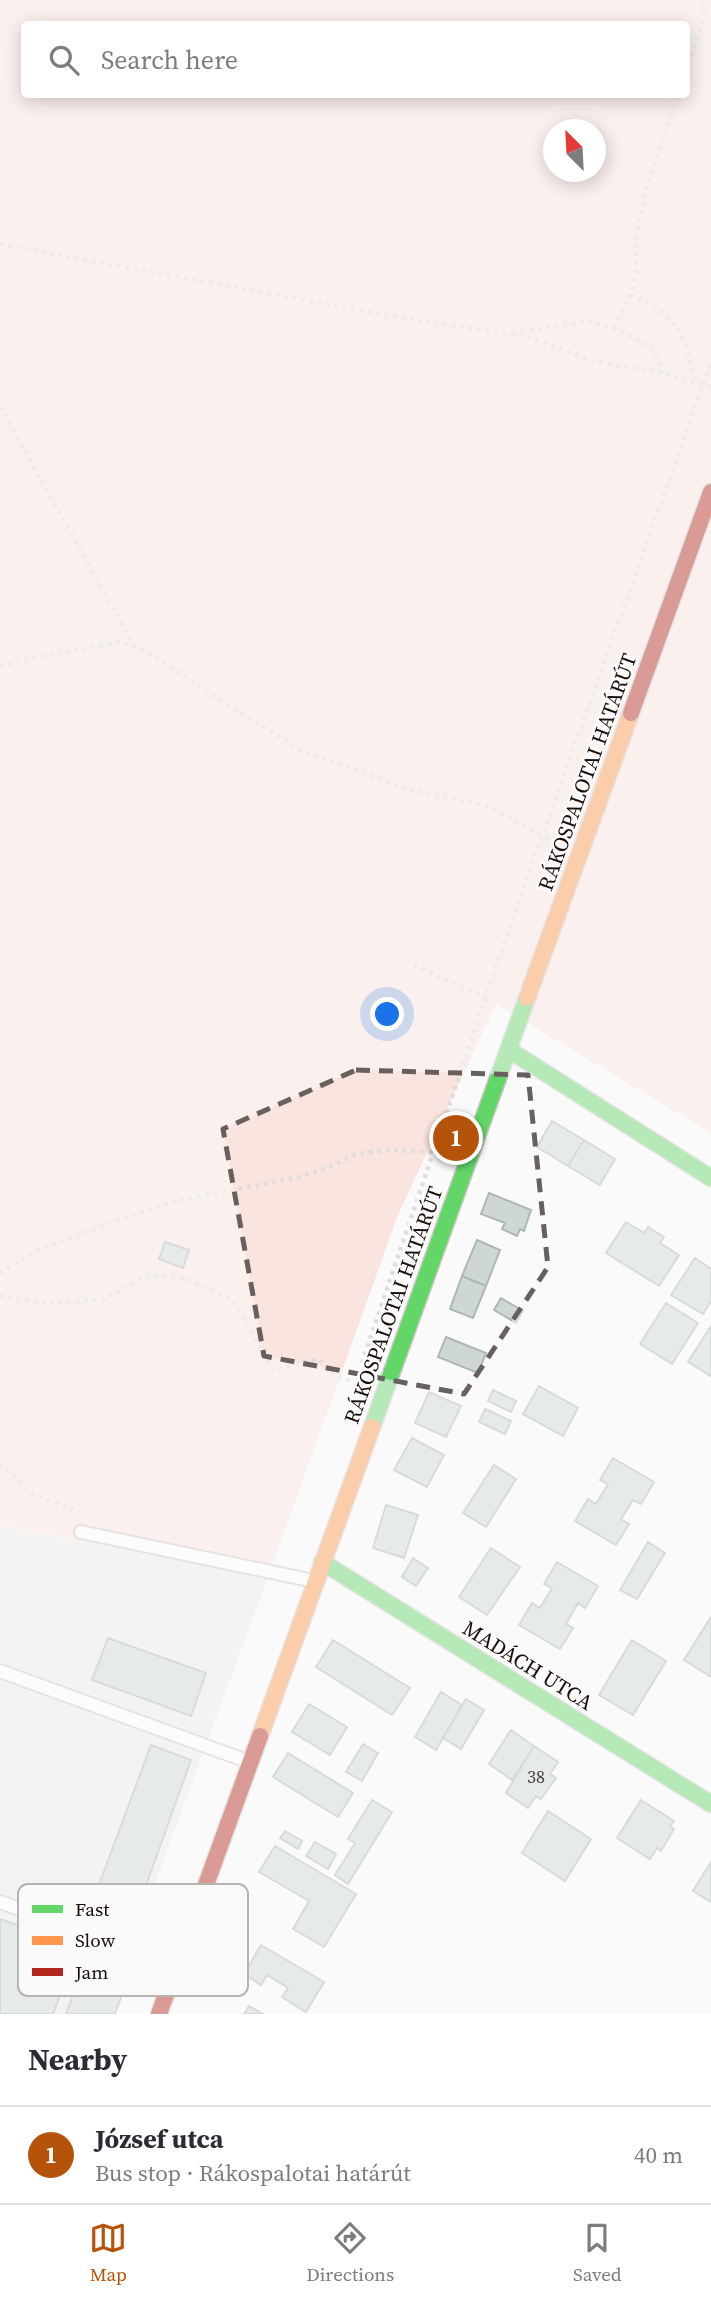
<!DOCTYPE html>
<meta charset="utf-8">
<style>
:root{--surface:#fff;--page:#f7f7f7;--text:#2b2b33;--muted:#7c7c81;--line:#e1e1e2;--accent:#b45309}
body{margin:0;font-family:"Source Serif 4",serif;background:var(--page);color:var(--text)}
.compass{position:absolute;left:543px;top:119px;width:63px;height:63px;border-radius:50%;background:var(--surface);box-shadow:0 4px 18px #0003;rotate:336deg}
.you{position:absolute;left:388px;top:1015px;width:24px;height:24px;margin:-18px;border:5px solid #fff;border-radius:50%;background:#1a73e8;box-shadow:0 0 0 10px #1a73e833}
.badge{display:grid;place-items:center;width:46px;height:46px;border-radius:50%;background:var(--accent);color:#fff;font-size:23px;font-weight:700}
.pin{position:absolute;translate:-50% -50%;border:4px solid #fff;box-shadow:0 2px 7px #0006}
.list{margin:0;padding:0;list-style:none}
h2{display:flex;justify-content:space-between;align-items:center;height:91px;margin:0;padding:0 28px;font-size:30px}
h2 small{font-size:23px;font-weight:400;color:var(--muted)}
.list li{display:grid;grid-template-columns:46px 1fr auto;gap:21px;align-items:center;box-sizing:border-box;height:98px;padding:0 28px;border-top:2px solid var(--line)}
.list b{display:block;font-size:26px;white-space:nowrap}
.list p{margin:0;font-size:23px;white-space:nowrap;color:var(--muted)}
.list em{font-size:23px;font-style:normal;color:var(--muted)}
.icon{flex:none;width:38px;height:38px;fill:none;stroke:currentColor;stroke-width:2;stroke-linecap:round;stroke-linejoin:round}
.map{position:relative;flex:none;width:711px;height:2014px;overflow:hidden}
.search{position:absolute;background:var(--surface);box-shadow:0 4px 18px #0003;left:21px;right:21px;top:21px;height:77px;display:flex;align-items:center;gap:18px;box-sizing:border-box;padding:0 24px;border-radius:7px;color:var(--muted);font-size:26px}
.sheet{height:189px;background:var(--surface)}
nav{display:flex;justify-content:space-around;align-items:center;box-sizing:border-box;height:98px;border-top:2px solid var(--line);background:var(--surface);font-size:19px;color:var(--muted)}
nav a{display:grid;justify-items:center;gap:4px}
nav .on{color:var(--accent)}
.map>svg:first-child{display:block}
.built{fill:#f0ebe9}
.green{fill:#fae4df;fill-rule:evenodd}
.building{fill:#cfd7d6;stroke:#afb7b6;stroke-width:2}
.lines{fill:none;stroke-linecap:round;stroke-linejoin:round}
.lane-casing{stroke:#cfc7c6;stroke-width:16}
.fast-casing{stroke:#cfc7c6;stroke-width:19}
.slow-casing{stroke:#cfc7c6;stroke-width:19}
.jam-casing{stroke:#cfc7c6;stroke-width:19}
.path{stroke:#dddcdc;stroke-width:4.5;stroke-dasharray:3.5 5;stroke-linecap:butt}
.lane{stroke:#fefefe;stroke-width:12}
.fast{stroke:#63d668;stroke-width:16}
.slow{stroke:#ff974d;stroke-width:16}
.jam{stroke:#b3261e;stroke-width:16}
.marked{fill:none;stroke:#68605e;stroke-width:5;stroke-dasharray:14 9;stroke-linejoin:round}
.labels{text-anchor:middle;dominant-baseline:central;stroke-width:6;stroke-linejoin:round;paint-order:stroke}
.number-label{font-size:18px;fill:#46403d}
.street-label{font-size:21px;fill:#190d0a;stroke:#fafafa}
.key{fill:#fafafa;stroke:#b6b3b2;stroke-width:2}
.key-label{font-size:19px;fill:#190d0a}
</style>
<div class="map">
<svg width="711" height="2014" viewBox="0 0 711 2014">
<rect width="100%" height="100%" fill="#fafafa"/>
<path class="built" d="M0,1525L268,1577L107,2014H0Z"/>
<path class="green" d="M0,0H711V1133L496,1004L398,1215L268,1577L0,1525ZM24,24H686V94H24ZM554,130H596V172H554Z"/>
<path class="building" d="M552,1121L584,1140L568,1166L537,1147Z
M584,1140L615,1159L600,1185L568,1166Z
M489,1193L531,1210L524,1231L520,1229L517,1236L502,1229L505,1223L481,1214Z
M626,1222L644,1233L648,1227L664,1237L660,1243L679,1255L659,1286L606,1253Z
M477,1240L500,1250L486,1286L462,1276Z
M165,1242L189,1250L183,1268L159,1259Z
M695,1258L711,1269V1301L703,1314L671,1295Z
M462,1276L486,1286L473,1318L450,1309Z
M501,1298L523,1311L516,1323L494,1310Z
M666,1303L698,1323L672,1364L640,1344Z
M711,1326V1376L688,1362Z
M446,1337L486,1353L478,1373L438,1357Z
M539,1386L578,1408L563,1436L523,1414Z
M493,1390L516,1401L511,1412L488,1401Z
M429,1392L461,1406L446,1437L415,1423Z
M485,1409L511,1421L505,1434L479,1422Z
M412,1438L444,1455L427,1487L394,1470Z
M613,1458L654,1482L641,1504L633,1500L621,1519L629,1524L616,1545L575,1521L588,1499L596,1504L608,1484L600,1480Z
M494,1465L516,1479L486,1527L463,1513Z
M386,1505L418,1515L404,1558L373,1548Z
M648,1542L665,1553L637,1599L620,1590Z
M491,1548L520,1567L487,1615L459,1597Z
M413,1558L428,1568L416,1586L402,1577Z
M557,1562L598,1586L585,1608L578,1603L566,1624L573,1628L560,1649L519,1625L532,1603L540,1608L552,1588L544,1584Z
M711,1617V1677L684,1660Z
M108,1638L206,1673L191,1716L92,1680Z
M333,1640L410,1688L392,1715L316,1667Z
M632,1640L666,1661L633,1715L599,1695Z
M441,1692L462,1705L436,1750L415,1737Z
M466,1699L484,1710L461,1749L443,1738Z
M309,1704L347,1727L330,1755L292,1732Z
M511,1730L534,1746L512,1780L489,1764Z
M363,1744L378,1753L362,1781L346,1772Z
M151,1745L191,1760L134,1919L92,1904Z
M534,1746L558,1762L550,1774L556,1778L541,1799L536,1796L528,1808L506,1793Z
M288,1753L353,1793L338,1817L273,1777Z
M372,1800L392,1812L348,1884L335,1875L355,1843L348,1839Z
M641,1800L674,1821L670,1827L674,1829L661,1851L657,1848L650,1859L617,1838Z
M548,1811L591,1839L565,1881L522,1853Z
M285,1831L302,1841L298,1849L280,1838Z
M315,1842L336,1854L328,1869L306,1856Z
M275,1846L356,1894L324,1947L293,1929L309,1901L259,1872Z
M711,1862V1902L693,1891Z
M0,1919L78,1947L53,2014H0Z
M261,1945L324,1982L306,2012L282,1997L288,1988L267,1975L261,1985L244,1974Z
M89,1951L132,1966L115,2014H66Z
M249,2006L263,2014H244Z"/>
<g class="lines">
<defs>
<path id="lane" d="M81,1532L314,1581
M0,1671L250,1762
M0,1902L131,1949L175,1969"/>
<path id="fast" d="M509,1050L711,1178
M372,1427L527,998
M322,1562L711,1804"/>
<path id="slow" d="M527,998L631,713
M260,1736L372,1427"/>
<path id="jam" d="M631,713L711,492
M159,2014L260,1736"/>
</defs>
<use href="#lane" class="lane-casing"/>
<use href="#fast" class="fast-casing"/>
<use href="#slow" class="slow-casing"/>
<use href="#jam" class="jam-casing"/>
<path class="path" d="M686,72L704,17L703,0
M0,244L391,316L528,337L593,361L664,373L711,387
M630,295C676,312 685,335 695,381
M614,328L630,295L636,274L637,232L648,181L679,94
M513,333L589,321L636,338L651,348L664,373
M0,407L135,647
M0,667L21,660L120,642L153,655L226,704L301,750L408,789L488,806L554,842
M414,965L486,998
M0,1273L41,1248L170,1202L299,1177L329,1167L357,1154L387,1150L433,1152
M0,1296L42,1303L102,1300L148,1275L185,1278L233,1300L273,1370L319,1359L328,1371L355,1384
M362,1363L499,958L711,363
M0,1464L31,1493L86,1514"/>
<use href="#lane" class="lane"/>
<use href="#fast" class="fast"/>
<use href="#slow" class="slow"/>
<use href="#jam" class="jam"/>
</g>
<path d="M0 0H711V2014H0ZM356,1070L528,1075L548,1267L464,1394L264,1356L223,1129Z" fill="#fafafa" fill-opacity=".55" fill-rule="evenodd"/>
<path class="marked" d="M356,1070L528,1075L548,1267L464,1394L264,1356L223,1129Z"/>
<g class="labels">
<g class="number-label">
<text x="536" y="1776">38</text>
</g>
<g class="street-label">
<text transform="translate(587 772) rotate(-70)">RÁKOSPALOTAI HATÁRÚT</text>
<text transform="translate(393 1305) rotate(-70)">RÁKOSPALOTAI HATÁRÚT</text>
<text transform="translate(528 1665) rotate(32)">MADÁCH UTCA</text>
</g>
</g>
<rect x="18" y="1884" width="230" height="112" rx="10" class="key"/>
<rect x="32" y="1905" width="31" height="8" fill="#63d668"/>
<rect x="32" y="1936" width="31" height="9" fill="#ff974d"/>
<rect x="32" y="1968" width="31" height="8" fill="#b3261e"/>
<g class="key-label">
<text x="75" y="1916">Fast</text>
<text x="75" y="1947">Slow</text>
<text x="75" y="1979">Jam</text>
</g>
</svg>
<svg class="compass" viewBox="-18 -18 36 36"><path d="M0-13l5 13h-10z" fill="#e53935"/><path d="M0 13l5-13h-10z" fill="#7c7c81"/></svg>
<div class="you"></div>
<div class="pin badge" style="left:456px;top:1138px">1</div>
<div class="search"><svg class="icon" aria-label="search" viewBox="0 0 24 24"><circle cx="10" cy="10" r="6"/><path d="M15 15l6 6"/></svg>Search here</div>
</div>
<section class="sheet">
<h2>Nearby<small></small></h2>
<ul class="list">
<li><span class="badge">1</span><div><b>József utca</b><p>Bus stop · Rákospalotai határút</p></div><em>40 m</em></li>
</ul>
</section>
<nav>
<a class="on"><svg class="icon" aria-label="map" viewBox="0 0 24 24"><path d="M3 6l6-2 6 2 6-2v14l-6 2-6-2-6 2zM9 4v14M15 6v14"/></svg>Map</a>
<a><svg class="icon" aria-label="directions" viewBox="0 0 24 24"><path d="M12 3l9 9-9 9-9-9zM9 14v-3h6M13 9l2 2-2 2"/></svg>Directions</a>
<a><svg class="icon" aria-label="saved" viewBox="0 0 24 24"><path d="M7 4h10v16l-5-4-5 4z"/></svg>Saved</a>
</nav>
